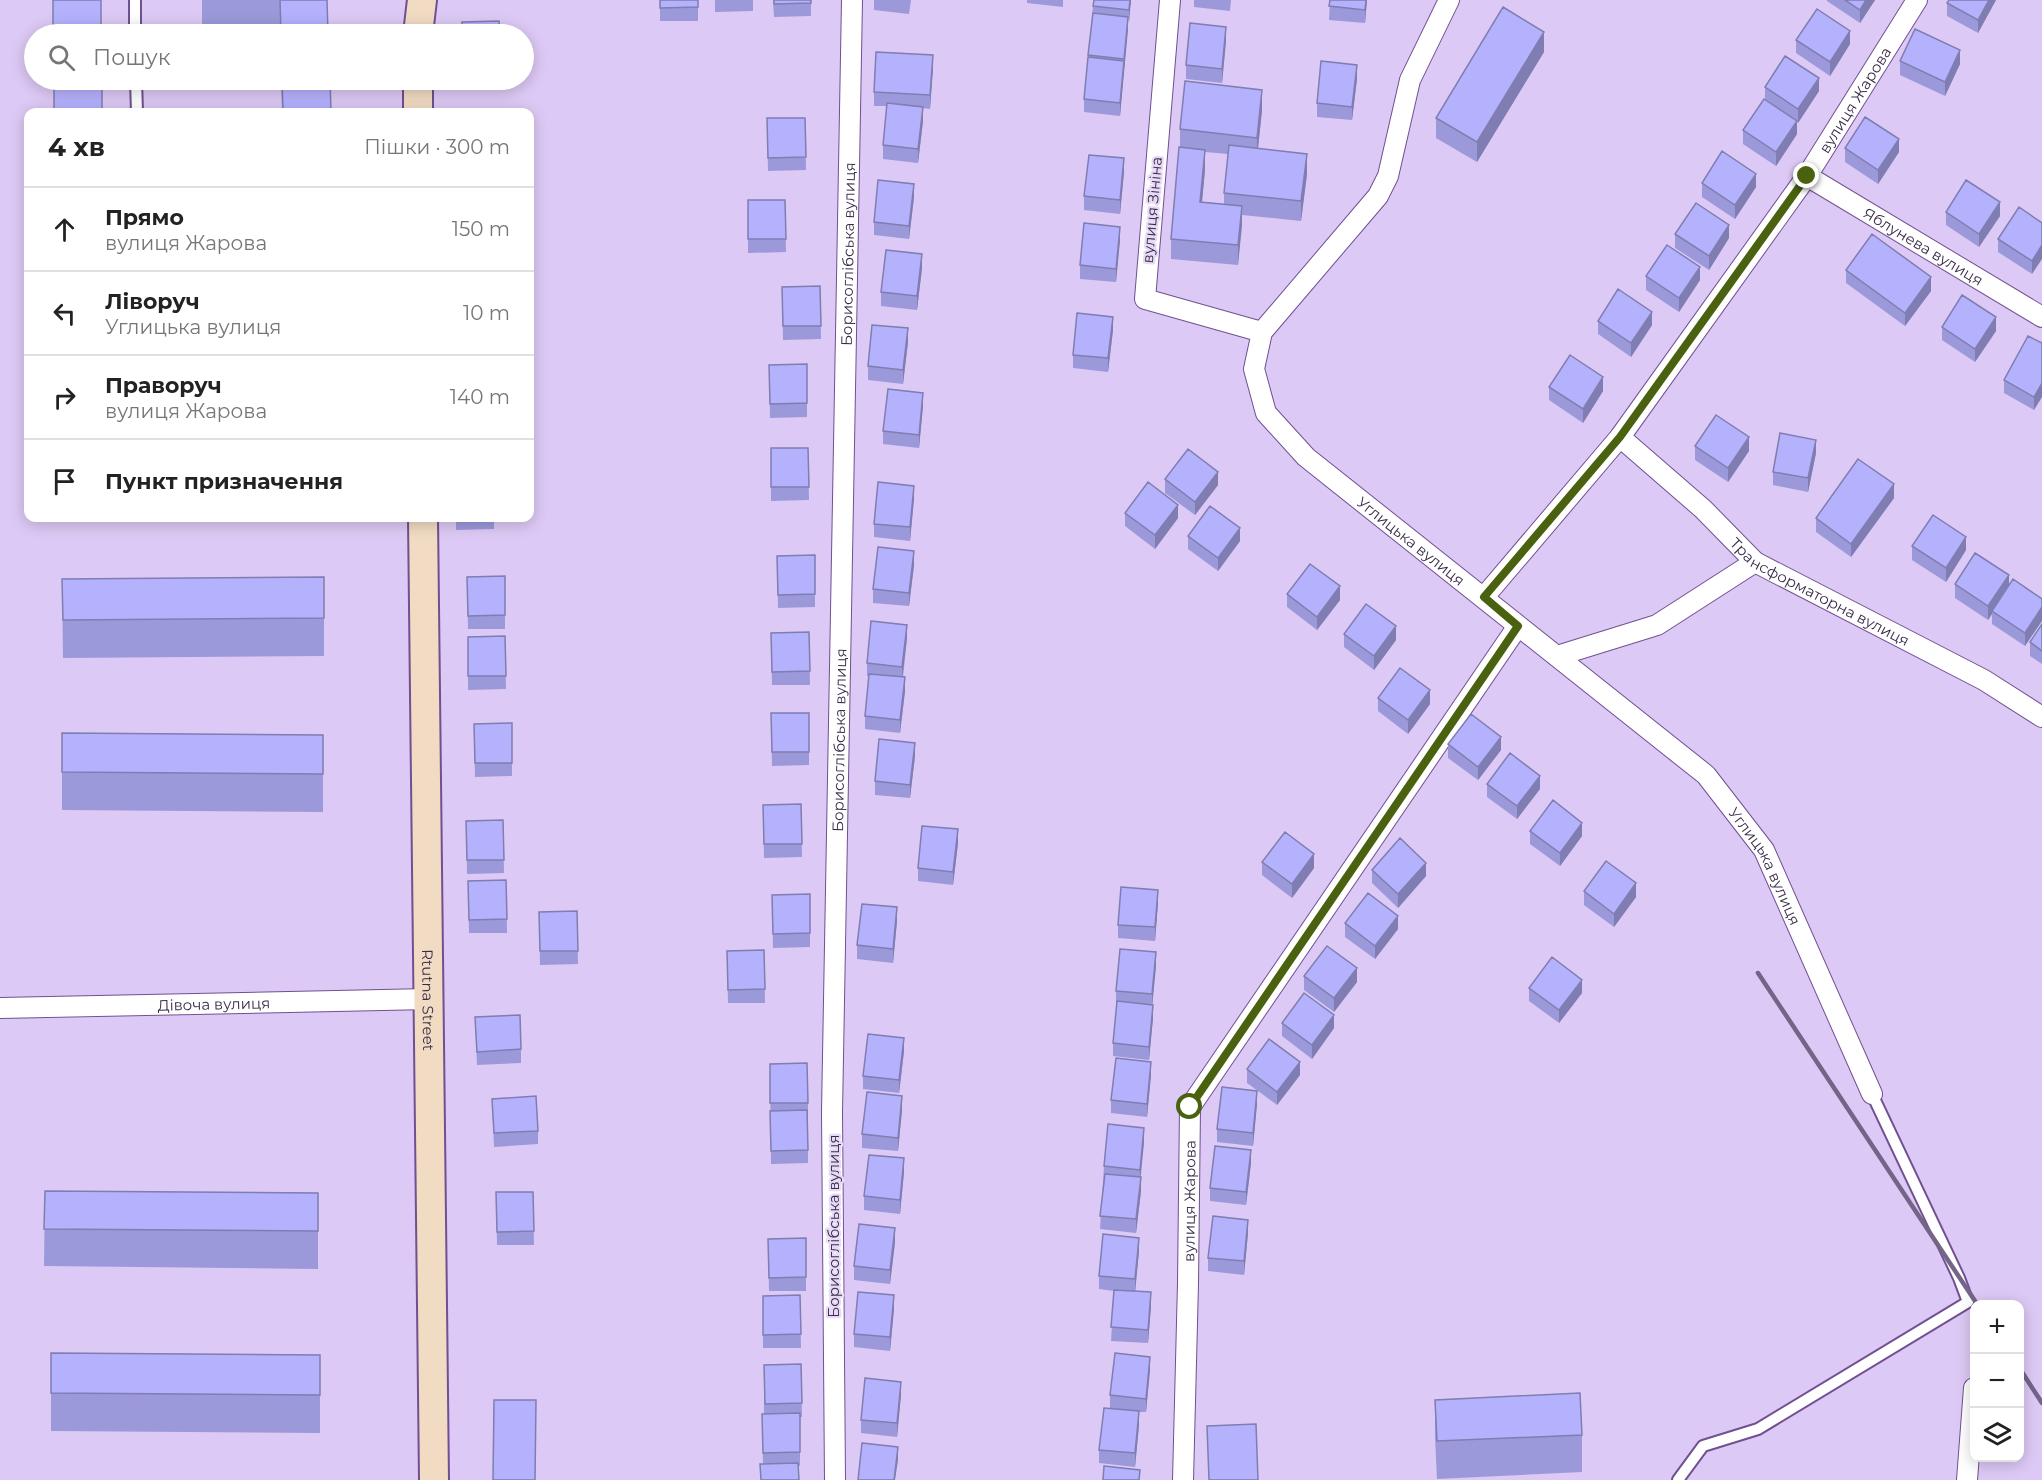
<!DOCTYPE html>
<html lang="uk">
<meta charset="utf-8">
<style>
:root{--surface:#fff;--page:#f6f6f6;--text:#222;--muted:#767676;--line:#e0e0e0}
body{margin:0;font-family:Montserrat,sans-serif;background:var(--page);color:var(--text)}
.controls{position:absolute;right:18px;bottom:18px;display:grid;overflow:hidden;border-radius:12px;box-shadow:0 3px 15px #0003}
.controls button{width:54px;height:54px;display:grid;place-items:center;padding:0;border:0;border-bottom:2px solid var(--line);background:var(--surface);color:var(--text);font:30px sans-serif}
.stop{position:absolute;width:18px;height:18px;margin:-14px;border:4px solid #4a6210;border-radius:50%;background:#fff}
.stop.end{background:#4a6210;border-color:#fff;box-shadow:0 2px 6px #0008}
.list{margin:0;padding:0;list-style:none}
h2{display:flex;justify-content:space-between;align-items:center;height:78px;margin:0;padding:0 24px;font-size:26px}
h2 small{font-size:20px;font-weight:400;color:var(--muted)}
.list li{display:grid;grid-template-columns:39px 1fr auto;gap:18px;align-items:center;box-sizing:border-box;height:84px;padding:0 24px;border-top:2px solid var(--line)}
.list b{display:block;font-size:22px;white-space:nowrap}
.list p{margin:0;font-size:20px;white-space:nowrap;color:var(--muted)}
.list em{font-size:20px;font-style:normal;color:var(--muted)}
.icon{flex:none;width:33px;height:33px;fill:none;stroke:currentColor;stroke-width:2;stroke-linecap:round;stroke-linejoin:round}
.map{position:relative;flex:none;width:2042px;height:1480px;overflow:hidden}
.search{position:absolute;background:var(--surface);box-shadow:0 3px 15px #0003;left:24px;top:24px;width:510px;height:66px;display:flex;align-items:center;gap:15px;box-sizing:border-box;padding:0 21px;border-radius:33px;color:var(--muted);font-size:22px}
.panel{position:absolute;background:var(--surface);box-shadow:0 3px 15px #0003;left:24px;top:108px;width:510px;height:414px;border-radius:12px}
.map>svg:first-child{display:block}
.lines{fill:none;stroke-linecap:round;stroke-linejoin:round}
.lane-casing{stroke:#705091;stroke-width:14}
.street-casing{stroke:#705091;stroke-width:22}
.secondary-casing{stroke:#705091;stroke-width:32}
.lane{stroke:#fff;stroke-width:10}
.street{stroke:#fff;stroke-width:20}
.secondary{stroke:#f1dbc2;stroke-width:28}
.rail{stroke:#746487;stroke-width:4.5}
.wall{fill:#9c99da;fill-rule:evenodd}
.shaded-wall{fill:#7f7db1}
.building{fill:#b5b2fd;stroke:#7f7db1;stroke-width:1.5}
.route{stroke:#4a6210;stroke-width:8}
.labels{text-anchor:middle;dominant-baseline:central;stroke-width:4.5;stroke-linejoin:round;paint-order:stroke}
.street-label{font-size:15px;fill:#3a2c49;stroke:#e7daf7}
</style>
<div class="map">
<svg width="2042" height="1480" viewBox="0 0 2042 1480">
<rect width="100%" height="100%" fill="#ddc9f5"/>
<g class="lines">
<defs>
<path id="lane" d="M135,0V34
M136,80L137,112
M1678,1480L1703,1446L1758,1429L1968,1302L1959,1278L1872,1094"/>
<g id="street">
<path d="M1170,0L1145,299L1262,332"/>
<path id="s1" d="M1449,0L1410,80L1388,176L1378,196L1262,332L1254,369L1266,413L1306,457L1706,775L1764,850L1872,1094"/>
<path id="s2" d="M1807,176L2042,317"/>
<path id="s3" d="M1620,437L1703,509L1755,562L1984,680L2042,717"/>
<path id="s4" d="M1484,597L1620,437L1807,176L1917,0"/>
<path d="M1557,656L1657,625L1755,562"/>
<path id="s5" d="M0,1008L429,999"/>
<path id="s6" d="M835,1480L832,1112L852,0"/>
<path id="s7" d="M1183,1480L1188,1283L1190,1107L1518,626"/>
<path d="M1967,1480L1974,1388"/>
</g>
<g id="secondary">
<path d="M418,34L422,0"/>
<path d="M418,80V112"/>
<path id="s8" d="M423,518L434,1480"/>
</g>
</defs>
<use href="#lane" class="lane-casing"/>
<use href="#street" class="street-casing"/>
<use href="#secondary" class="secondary-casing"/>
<use href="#lane" class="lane"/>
<use href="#street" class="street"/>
<use href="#secondary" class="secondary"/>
<path class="rail" d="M1758,973L1977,1304
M2020,1369L2042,1403"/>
</g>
<path class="wall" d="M202,0H327L328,34H280L279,24H202Z
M660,0H698V21H660Z
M715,0H753V11L715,12Z
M773,0H811V16L774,17Z
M874,0H911L909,14L874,10Z
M1027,0H1063V7L1027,3Z
M1131,0L1128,23L1120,116L1084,112V99L1093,6Z
M1194,0H1231L1230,11L1194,7Z
M1330,0H1367L1365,23L1329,20Z
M1827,0H1875L1860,23L1827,1Z
M1996,0L1978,33L1947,16V3Z
M1796,40L1850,44L1830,76L1796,53Z
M1226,41L1222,83L1186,79V65Z
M1544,52L1477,162L1436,138V118Z
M1900,61L1960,64L1945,96L1900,75Z
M933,68L930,109L923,108V121L918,163L883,159V145L887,106H874V92Z
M1357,79L1352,120L1317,117V103Z
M281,80H330L331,112H282Z
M1765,87L1819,91L1798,123L1797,122V134L1776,166L1743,144V130L1765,100Z
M1262,110L1258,148L1307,174L1301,221L1242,215L1238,265L1171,259V239L1180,147V129ZM1205,152L1228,154L1224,193V204L1202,202L1205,170Z
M767,118H805L806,170L768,171Z
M1845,148L1899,152L1878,184L1845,162Z
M1124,172L1120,214L1084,210V196Z
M1702,183L1756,187L1735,219L1702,197Z
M914,197L909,239L874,235V222Z
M748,200H785L786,252L748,253Z
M1946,212L2000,216L1979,247L1946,225Z
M2042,223L2032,274L1998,252V239Z
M1675,234L1729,238L1709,270L1675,248Z
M1120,240L1116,282L1080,279V265Z
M922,268L917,310L881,306V292Z
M1846,270L1931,291L1905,326L1846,283Z
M1646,276L1700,280L1679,312L1646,290Z
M820,286L821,339L783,340L782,287Z
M1598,321L1652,325L1631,357L1598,334Z
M1942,327L1996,331L1975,362L1942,340Z
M1113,330L1108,372L1073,368V355Z
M908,342L903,384L868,380V366Z
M2042,343L2034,410L2004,393V380Z
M807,364V417L770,418L769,365Z
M1549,387L1603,391L1583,423L1549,400Z
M923,406L919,448L883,444V431Z
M1695,446L1749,451L1728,482L1695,460Z
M771,448H808L809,500L771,501Z
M1816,453L1808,492L1773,485V472Z
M1165,479L1218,485L1195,515L1165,493Z
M1894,498L1851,557L1816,532V518Z
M914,499L910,541L874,537V524Z
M1125,513L1178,518L1155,549L1125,526Z
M456,518H494V529L456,530Z
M1188,536L1240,541L1218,571L1188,549Z
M1912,546L1966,550L1946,582L1912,560Z
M815,555V607L778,608L777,556Z
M914,565L909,606L873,603V589Z
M505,576V629H468L467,577Z
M324,577V656L63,658L62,579Z
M1955,584L2009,585L2042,599L2025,646L1992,624V614L1988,620L1955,598Z
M1287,594L1340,600L1317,630L1287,607Z
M2042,624V664L2030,656V642Z
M809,632L810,685H772L771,633Z
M1344,634L1396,640L1374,670L1344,647Z
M505,636L506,689L468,690V637Z
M907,638L903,677L905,691L900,733L865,729V716L869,676H867V663Z
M1378,698L1430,704L1408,734L1378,711Z
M771,713H809V765L772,766Z
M512,723V776L475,777L474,724Z
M62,733L323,735V812L62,810Z
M1448,744L1501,750L1478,780L1448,758Z
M915,756L910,798L875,795V781Z
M1487,784L1540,789L1517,819L1487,797Z
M801,804L802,857L764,858L763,805Z
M503,820L504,873L467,874L466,821Z
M1530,831L1582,836L1560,866L1530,844Z
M958,843L953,885L918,881V868Z
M1262,862L1314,868L1292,898L1262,875Z
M1372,870L1426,876L1398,908L1372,883Z
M506,880L507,933H469L468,881Z
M1584,891L1636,897L1614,927L1584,905Z
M810,894V947L773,948L772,895Z
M1158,903L1155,941L1118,938V925Z
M577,911L578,964L540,965L539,912Z
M897,921L893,963L857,959V945Z
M1345,923L1398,929L1375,959L1345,937Z
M764,950L765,1003H728L727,951Z
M1156,966L1152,1005L1153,1018L1149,1060L1113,1056V1043L1117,1004H1116V991Z
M1304,976L1357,982L1334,1012L1304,990Z
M1529,988L1582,993L1559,1023L1529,1001Z
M475,1017L521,1049V1063L477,1065Z
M1282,1023L1334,1028L1312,1059L1282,1036Z
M904,1051L899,1093L863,1089V1076Z
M770,1064L808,1103V1163L771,1164Z
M1247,1069L1300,1075L1277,1105L1247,1083Z
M1151,1075L1147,1117L1111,1113V1100Z
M492,1099L538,1131V1144L494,1147Z
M1257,1104L1253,1146L1217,1142V1129Z
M902,1110L898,1151L862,1148V1134Z
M1144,1142L1140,1177L1141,1191L1136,1233L1100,1229L1104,1166Z
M1251,1163L1246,1205L1210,1201V1188Z
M904,1172L900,1214L864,1210V1196Z
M45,1191L318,1193V1269L44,1266Z
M496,1192H533L534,1245H497Z
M1248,1233L1244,1275L1208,1271V1258Z
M806,1238V1291H769L768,1239Z
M895,1242L890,1284L854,1280V1266Z
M1139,1251L1135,1291L1151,1306L1148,1343L1111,1341L1114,1291L1099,1289V1276Z
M800,1295L801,1348H763V1296Z
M894,1309L890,1351L854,1347V1334Z
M51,1353L320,1355V1433L51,1431Z
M801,1364L802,1417H800V1466L763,1463L762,1414H764V1365Z
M1150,1370L1146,1412H1139V1425L1135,1467L1099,1463V1450L1110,1408V1395Z
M901,1395L897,1437L861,1433V1420Z
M1435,1400L1582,1435V1472L1437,1479L1435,1437Z"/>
<path class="shaded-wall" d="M1130,0H1131L1129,23V10Z
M1366,0H1367L1365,23V10Z
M1866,0H1875L1860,23V10Z
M1989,0H1996L1978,33V20Z
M1128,17V30L1120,116V103Z
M1226,27V41L1222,83V69Z
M1850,31V44L1830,76V62Z
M1544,32V52L1477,162V142Z
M1960,50V64L1945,96V82Z
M933,55V68L930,109V95Z
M1357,65V79L1352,120V107Z
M1819,78V91L1798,123V109Z
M1262,90V110L1257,158V138Z
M923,107V121L918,163V149Z
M1797,121V134L1776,166V152Z
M1899,139V152L1878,184V170Z
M1205,150V170L1200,222V202Z
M1307,154V174L1301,221V201Z
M1124,158V172L1120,214V200Z
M1756,174V187L1735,219V205Z
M914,184V197L909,239V226Z
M2000,202V216L1979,247V234Z
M1242,206V226L1238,265V245Z
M1729,225V238L1709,270V256Z
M1120,227V240L1116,282V269Z
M2042,245V259L2032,274V261Z
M922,254V268L917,310V296Z
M1700,267V280L1679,312V298Z
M1931,277V291L1905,326V313Z
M1652,312V325L1631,357V343Z
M1113,317V330L1108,372V358Z
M1996,317V331L1975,362V349Z
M908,328V342L903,384V370Z
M1603,377V391L1583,423V409Z
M2042,383V397L2034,410V397Z
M923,393V406L919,448V435Z
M1749,437V451L1728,482V468Z
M1816,440V453L1808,492V478Z
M1218,472V485L1195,515V502Z
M1894,484V498L1851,557V544Z
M914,486V499L910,541V527Z
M1178,505V518L1155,549V535Z
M1240,528V541L1218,571V558Z
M1966,537V550L1946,582V568Z
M914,551V565L909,606V593Z
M2009,575V588L1992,611V614L1988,620V606Z
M1340,586V600L1317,630V617Z
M2042,607V621L2025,646V633Z
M907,625V638L902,680V667Z
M1396,626V640L1374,670V656Z
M905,677V691L900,733V720Z
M1430,690V704L1408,734V720Z
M1501,737V750L1478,780V767Z
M915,743V756L910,798V785Z
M1540,776V789L1517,819V806Z
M1582,823V836L1560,866V853Z
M958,829V843L953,885V872Z
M1314,854V868L1292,898V884Z
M1426,863V876L1398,908V894Z
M1636,883V897L1614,927V914Z
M1158,890V903L1155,941V927Z
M897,907V921L893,963V949Z
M1398,916V929L1375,959V946Z
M1156,952V966L1152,1008V994Z
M1357,968V982L1334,1012V998Z
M1582,980V993L1559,1023V1010Z
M1153,1005V1018L1149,1060V1047Z
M1334,1015V1028L1312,1059V1045Z
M904,1038V1051L899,1093V1080Z
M1151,1062V1075L1147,1117V1104Z
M1300,1062V1075L1277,1105V1092Z
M1257,1091V1104L1253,1146V1133Z
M902,1096V1110L898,1151V1138Z
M1144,1128V1142L1140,1184V1170Z
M1251,1150V1163L1246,1205V1192Z
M904,1158V1172L900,1214V1200Z
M1141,1177V1191L1136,1233V1219Z
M1248,1220V1233L1244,1275V1261Z
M895,1228V1242L890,1284V1270Z
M1139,1238V1251L1135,1293V1279Z
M1151,1292V1306L1148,1343V1330Z
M894,1295V1309L890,1351V1337Z
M1150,1357V1370L1146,1412V1399Z
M901,1382V1395L897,1437V1423Z
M1139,1411V1425L1135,1467V1453Z
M898,1447V1460L895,1480H894Z"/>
<path class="building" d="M53,0H101V34H53Z
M280,0H327L328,34H281Z
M660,0H698V7L660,8Z
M774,0H811V3L774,4Z
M1094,0H1130L1129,10L1093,6Z
M1330,0H1366L1365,10L1329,6Z
M1845,0H1866L1860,10Z
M1949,0H1989L1978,20L1947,3Z
M1503,7L1544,32L1477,142L1436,118Z
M1817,9L1850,31L1830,62L1796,40Z
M1093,13L1128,17L1124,59L1088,55Z
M499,21L500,34H462V22Z
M1190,23L1226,27L1222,69L1186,65Z
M1915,29L1960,50L1945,82L1900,61Z
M876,52L933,55L930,95L874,92Z
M1785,56L1819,78L1798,109L1765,87Z
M1088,57L1124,61L1120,103L1084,99Z
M1321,61L1357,65L1352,107L1317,103Z
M54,80H102V112H54Z
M282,80H330L331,112H283Z
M1185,81L1262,90L1257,138L1180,129Z
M1764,99L1797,121L1776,152L1743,130Z
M887,103L923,107L918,149L883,145Z
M1865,117L1899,139L1878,170L1845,148Z
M767,118H805L806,157L768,158Z
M1229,145L1307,154L1301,201L1224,193Z
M1179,147L1205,150L1200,202L1242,206L1238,245L1171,239Z
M1722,151L1756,174L1735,205L1702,183Z
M1089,155L1124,158L1120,200L1084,196Z
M878,180L914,184L909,226L874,222Z
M1966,180L2000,202L1979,234L1946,212Z
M748,200H785L786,239H748Z
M1696,203L1729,225L1709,256L1675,234Z
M2019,207L2042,223V245L2032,261L1998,239Z
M1084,223L1120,227L1116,269L1080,265Z
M1872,234L1931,277L1905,313L1846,270Z
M1667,245L1700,267L1679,298L1646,276Z
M886,250L922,254L917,296L881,292Z
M820,286L821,326H783L782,287Z
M1618,289L1652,312L1631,343L1598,321Z
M1962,295L1996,317L1975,349L1942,327Z
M1077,313L1113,317L1108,358L1073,355Z
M872,325L908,328L903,370L868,366Z
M2028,336L2042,343V383L2034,397L2004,380Z
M1570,355L1603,377L1583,409L1549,387Z
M807,364V403L770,404L769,365Z
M888,389L923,393L919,435L883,431Z
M1716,415L1749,437L1728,468L1695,446Z
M1780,433L1816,440L1808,478L1773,472Z
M771,448H808L809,487H771Z
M1188,449L1218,472L1195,502L1165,479Z
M1858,459L1894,484L1851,544L1816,518Z
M878,482L914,486L910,527L874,524Z
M1148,482L1178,505L1155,535L1125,513Z
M1210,506L1240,528L1218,558L1188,536Z
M1933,515L1966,537L1946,568L1912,546Z
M878,547L914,551L909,593L873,589Z
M1975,553L2009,575L1988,606L1955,584Z
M815,555V594L778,595L777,556Z
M1310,564L1340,586L1317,617L1287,594Z
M505,576V615L468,616L467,577Z
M324,577V618L63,620L62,579Z
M2013,579L2042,599V607L2025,633L1992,611Z
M1366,604L1396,626L1374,656L1344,634Z
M871,621L907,625L902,667L867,663Z
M2042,624V651L2030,642Z
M809,632L810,671L772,672L771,633Z
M505,636L506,676H468V637Z
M1400,668L1430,690L1408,720L1378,698Z
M869,674L905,677L900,720L865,716Z
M771,713H809V752H772Z
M1471,714L1501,737L1478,767L1448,744Z
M512,723V763H475L474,724Z
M62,733L323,735V774L62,772Z
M879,739L915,743L910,785L875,781Z
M1510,753L1540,776L1517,806L1487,784Z
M1553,800L1582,823L1560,853L1530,831Z
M801,804L802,844H764L763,805Z
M503,820L504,860H467L466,821Z
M922,826L958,829L953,872L918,868Z
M1285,832L1314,854L1292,884L1262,862Z
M1400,838L1426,863L1398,894L1372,870Z
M1606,861L1636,883L1614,914L1584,891Z
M506,880L507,919L469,920L468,881Z
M1121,887L1158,890L1155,927L1118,925Z
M1368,893L1398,916L1375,946L1345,923Z
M810,894V933L773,934L772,895Z
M862,904L897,907L893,949L857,945Z
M577,911L578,951H540L539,912Z
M1327,946L1357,968L1334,998L1304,976Z
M1120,949L1156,952L1152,994L1116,991Z
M764,950L765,989L728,990L727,951Z
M1552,957L1582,980L1559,1010L1529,988Z
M1304,993L1334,1015L1312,1045L1282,1023Z
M1117,1001L1153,1005L1149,1047L1113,1043Z
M520,1015L521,1049L477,1052L475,1017Z
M868,1034L904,1038L899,1080L863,1076Z
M1269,1039L1300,1062L1277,1092L1247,1069Z
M1116,1058L1151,1062L1147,1104L1111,1100Z
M807,1063L808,1103H770V1064Z
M1222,1087L1257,1091L1253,1133L1217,1129Z
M867,1092L902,1096L898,1138L862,1134Z
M536,1096L538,1131L494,1133L492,1099Z
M807,1110L808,1150L771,1151L770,1111Z
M1108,1124L1144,1128L1140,1170L1104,1166Z
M1215,1146L1251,1150L1246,1192L1210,1188Z
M869,1155L904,1158L900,1200L864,1196Z
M1105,1174L1141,1177L1136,1219L1100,1216Z
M45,1191L318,1193V1231L44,1229Z
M496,1192H533L534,1231L497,1232Z
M1213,1216L1248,1220L1244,1261L1208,1258Z
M859,1224L895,1228L890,1270L854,1266Z
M1103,1234L1139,1238L1135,1279L1099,1276Z
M806,1238V1277L769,1278L768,1239Z
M1114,1290L1151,1292L1148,1330L1111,1327Z
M858,1292L894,1295L890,1337L854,1334Z
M800,1295L801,1334L763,1335V1296Z
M51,1353L320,1355V1395L51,1393Z
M1115,1353L1150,1357L1146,1399L1110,1395Z
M801,1364L802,1403L765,1404L764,1365Z
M865,1378L901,1382L897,1423L861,1420Z
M1580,1393L1582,1435L1437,1441L1435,1400Z
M494,1400H536L535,1480H493Z
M1104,1408L1139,1411L1135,1453L1099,1450Z
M800,1413V1452L763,1453L762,1414Z
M1256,1424L1258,1480H1209L1207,1426Z
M862,1443L898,1447L894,1480H858Z
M798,1463L799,1480H761L760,1464Z
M1104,1466L1140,1470L1139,1480H1103Z"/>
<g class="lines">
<path class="route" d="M1190,1107L1518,626L1484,597L1620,437L1807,176"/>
</g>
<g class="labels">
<g class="street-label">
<text stroke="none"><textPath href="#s4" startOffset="621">вулиця Жарова</textPath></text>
<text transform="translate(1152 210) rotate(-85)">вулиця Зініна</text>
<text stroke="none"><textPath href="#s2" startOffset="136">Яблунева вулиця</textPath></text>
<text stroke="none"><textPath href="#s6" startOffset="1226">Борисоглібська вулиця</textPath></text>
<text stroke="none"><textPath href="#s1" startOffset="666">Углицька вулиця</textPath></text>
<text stroke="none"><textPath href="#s3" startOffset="255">Трансформаторна вулиця</textPath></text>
<text stroke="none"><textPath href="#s6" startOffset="740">Борисоглібська вулиця</textPath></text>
<text stroke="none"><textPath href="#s1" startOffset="1152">Углицька вулиця</textPath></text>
<text stroke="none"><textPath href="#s8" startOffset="482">Rtutna Street</textPath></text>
<text stroke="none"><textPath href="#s5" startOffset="214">Дівоча вулиця</textPath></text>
<text stroke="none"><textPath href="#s7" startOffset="279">вулиця Жарова</textPath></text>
<text transform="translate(833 1226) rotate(-90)">Борисоглібська вулиця</text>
</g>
</g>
</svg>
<div class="controls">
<button>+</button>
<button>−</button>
<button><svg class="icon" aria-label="layers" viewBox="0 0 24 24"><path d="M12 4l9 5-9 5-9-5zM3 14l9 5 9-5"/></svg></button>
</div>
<div class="stop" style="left:1190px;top:1107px"></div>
<div class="stop end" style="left:1807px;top:176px"></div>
<div class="search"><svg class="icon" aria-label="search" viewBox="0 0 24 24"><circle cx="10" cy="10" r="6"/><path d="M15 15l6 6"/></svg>Пошук</div>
<section class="panel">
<h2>4 хв<small>Пішки · 300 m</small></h2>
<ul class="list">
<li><svg class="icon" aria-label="ahead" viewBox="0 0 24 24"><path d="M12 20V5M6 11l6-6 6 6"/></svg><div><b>Прямо</b><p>вулиця Жарова</p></div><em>150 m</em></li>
<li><svg class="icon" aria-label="left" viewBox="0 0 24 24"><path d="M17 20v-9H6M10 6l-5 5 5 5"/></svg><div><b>Ліворуч</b><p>Углицька вулиця</p></div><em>10 m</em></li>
<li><svg class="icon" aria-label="right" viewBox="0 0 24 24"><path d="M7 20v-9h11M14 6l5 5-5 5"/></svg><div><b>Праворуч</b><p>вулиця Жарова</p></div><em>140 m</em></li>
<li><svg class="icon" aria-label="arrive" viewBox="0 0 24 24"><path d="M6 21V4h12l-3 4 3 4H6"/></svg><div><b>Пункт призначення</b></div></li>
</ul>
</section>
</div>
